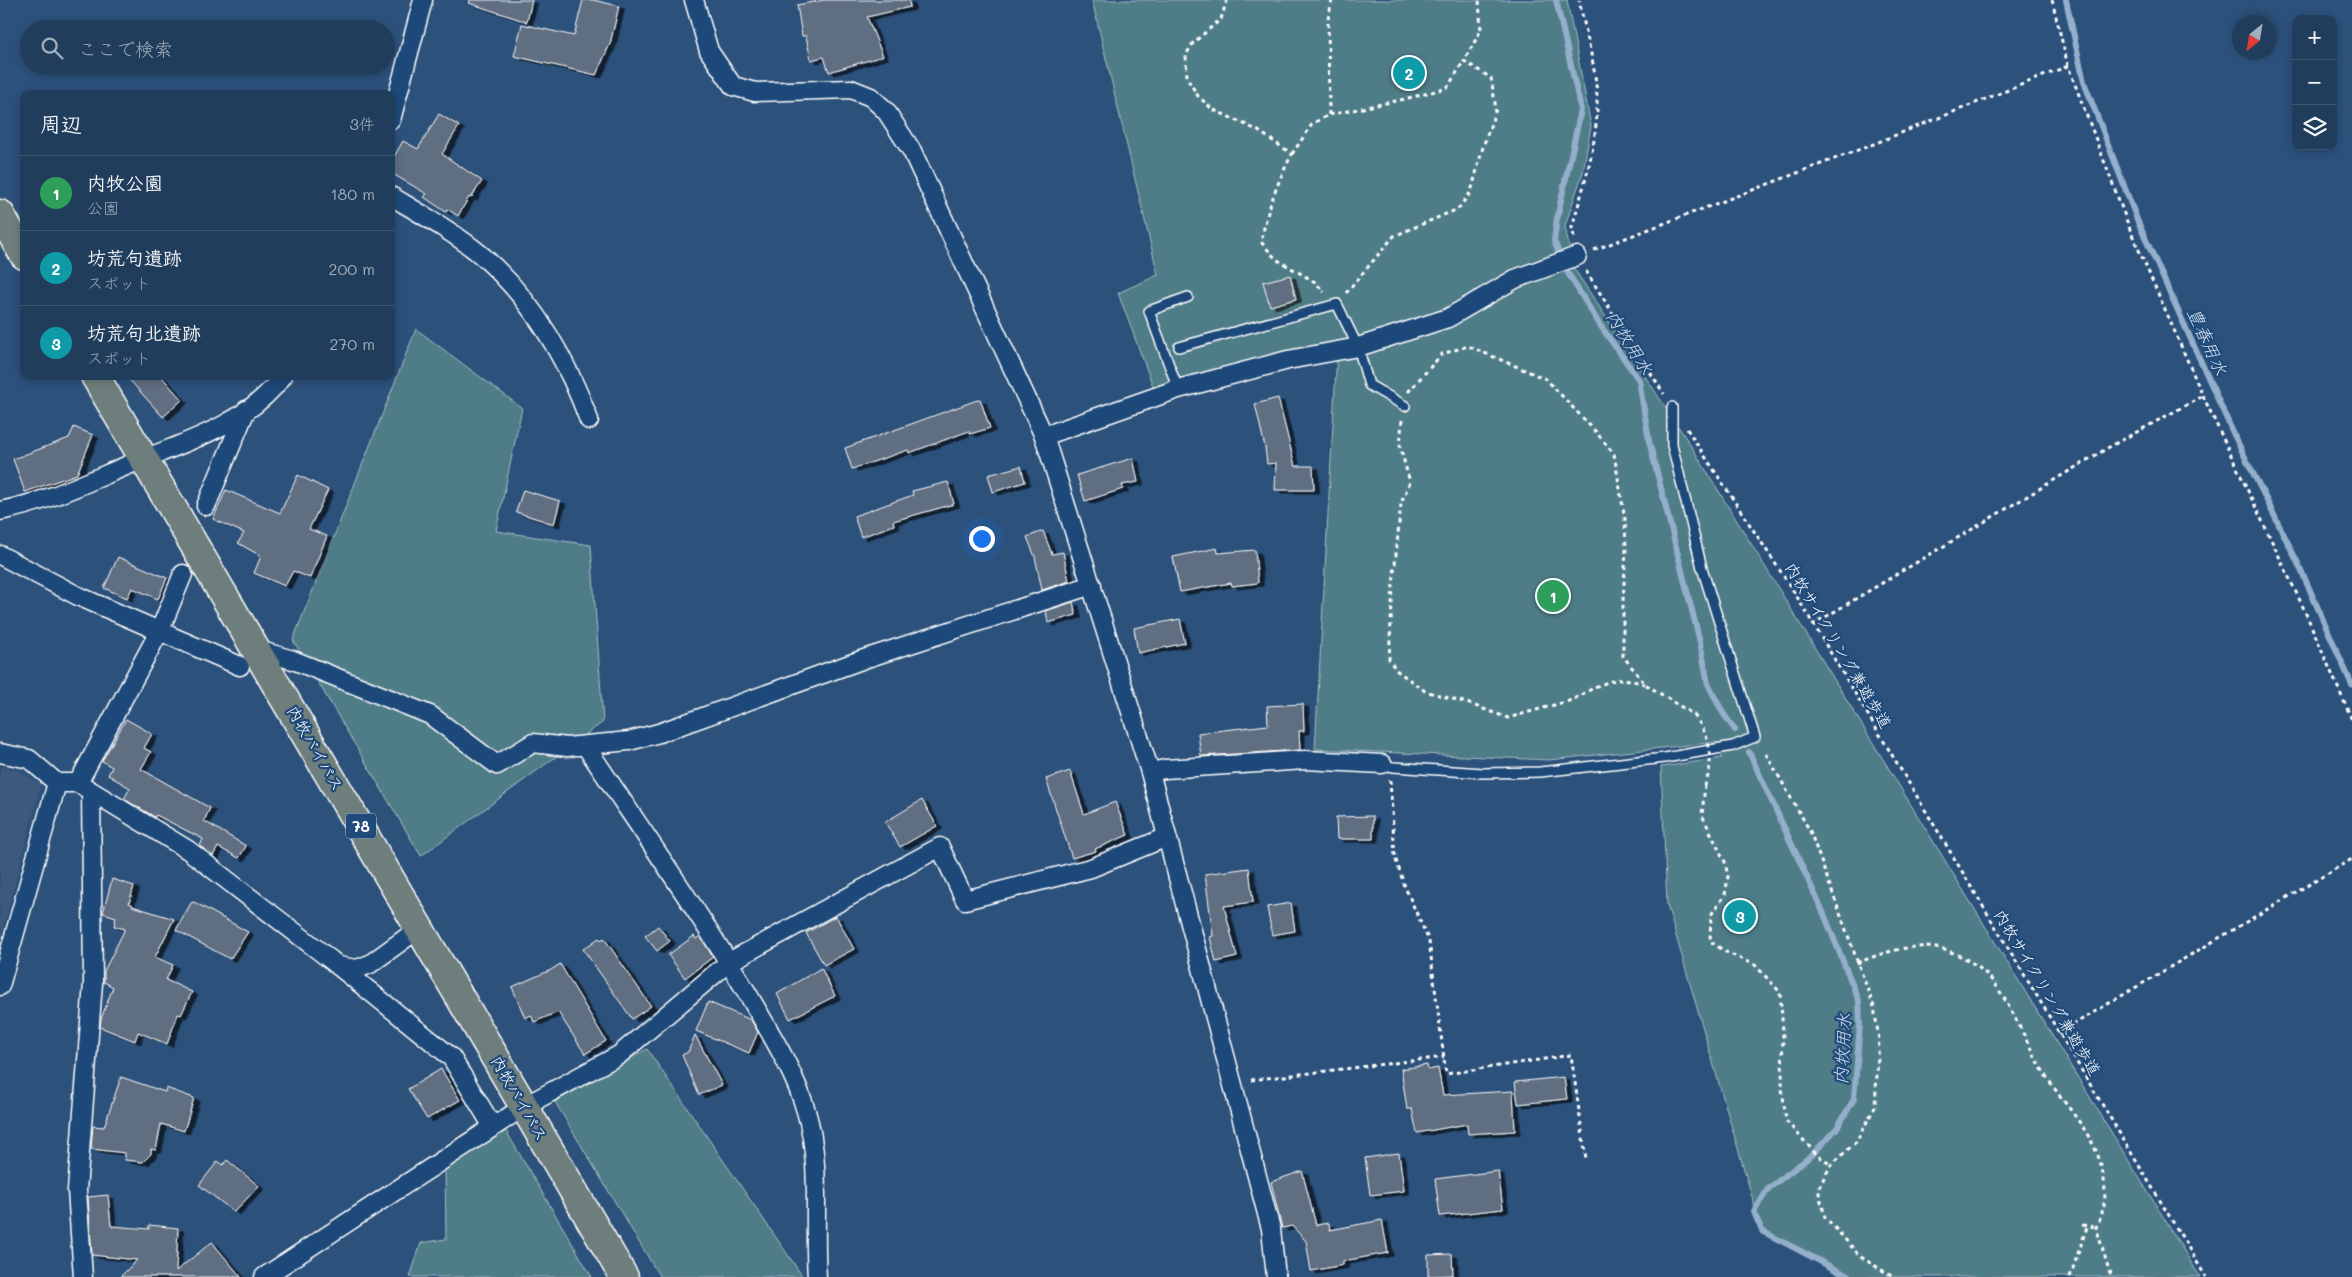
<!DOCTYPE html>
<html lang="ja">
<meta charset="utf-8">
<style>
:root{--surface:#213d5c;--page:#294462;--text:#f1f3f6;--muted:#a2aebb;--line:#3e5672;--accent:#8bbbb9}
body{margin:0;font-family:Mali,"Klee One",sans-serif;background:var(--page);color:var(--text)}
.controls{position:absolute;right:15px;top:15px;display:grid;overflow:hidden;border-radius:10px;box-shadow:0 2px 8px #0003}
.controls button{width:45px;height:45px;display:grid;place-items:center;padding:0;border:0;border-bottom:1px solid var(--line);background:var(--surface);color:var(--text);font:25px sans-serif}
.compass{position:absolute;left:2232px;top:15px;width:45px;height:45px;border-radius:50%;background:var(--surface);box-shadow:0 2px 8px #0003;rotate:210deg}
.you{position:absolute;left:981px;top:538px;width:18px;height:18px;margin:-12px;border:4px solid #fff;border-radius:50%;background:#1a73e8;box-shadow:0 0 0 8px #1a73e833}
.badge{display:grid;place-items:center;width:32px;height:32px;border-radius:50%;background:var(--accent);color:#fff;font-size:16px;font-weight:700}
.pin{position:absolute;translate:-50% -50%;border:2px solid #fff;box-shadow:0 1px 5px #0006}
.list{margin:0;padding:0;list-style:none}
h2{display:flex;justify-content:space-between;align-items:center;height:65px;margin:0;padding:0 20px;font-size:21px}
h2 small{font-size:16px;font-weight:400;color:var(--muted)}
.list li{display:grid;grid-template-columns:32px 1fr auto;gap:15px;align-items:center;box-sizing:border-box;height:75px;padding:0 20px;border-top:1px solid var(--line)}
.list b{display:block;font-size:19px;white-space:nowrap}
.list p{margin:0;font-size:16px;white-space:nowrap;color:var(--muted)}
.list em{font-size:16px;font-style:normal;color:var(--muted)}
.icon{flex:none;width:28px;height:28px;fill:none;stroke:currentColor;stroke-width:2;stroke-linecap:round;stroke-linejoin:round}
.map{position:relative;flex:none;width:2352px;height:1277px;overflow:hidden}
.search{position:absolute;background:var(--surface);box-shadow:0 2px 8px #0003;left:20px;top:20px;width:375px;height:55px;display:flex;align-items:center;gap:12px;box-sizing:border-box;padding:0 18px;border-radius:28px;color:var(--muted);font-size:19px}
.panel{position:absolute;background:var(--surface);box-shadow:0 2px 8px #0003;left:20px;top:90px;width:375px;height:290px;border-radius:10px}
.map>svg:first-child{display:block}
.built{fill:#3c5a7d}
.green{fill:#507d87;stroke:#a8bec3}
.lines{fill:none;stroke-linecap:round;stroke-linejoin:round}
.stream{stroke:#94afcb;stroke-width:6}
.building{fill:#616e81;stroke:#fff;filter:url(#shadow)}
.lane-casing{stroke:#fff;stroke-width:12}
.street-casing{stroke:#fff;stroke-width:21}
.primary-casing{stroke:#fff;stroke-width:31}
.path{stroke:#fff;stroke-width:3;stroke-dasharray:4 4;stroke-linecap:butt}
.lane{stroke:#1f4a7a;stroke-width:9}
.street{stroke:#1f4a7a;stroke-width:18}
.primary{stroke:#6d7e7c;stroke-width:28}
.path-bridge{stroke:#fff;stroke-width:3;stroke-dasharray:4 4;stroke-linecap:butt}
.labels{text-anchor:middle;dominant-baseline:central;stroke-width:4.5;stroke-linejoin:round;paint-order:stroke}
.shield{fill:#1f4a7a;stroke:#bcc9d7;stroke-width:1}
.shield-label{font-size:15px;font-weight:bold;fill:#fff}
.street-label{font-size:16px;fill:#fff;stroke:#1f4a7a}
.water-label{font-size:18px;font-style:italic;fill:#d2deea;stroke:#1f4a7a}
</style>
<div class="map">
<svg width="2352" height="1277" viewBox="0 0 2352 1277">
<defs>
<filter id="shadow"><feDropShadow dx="5.5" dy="3" stdDeviation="0" flood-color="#0009"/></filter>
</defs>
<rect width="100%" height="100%" fill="#2c517b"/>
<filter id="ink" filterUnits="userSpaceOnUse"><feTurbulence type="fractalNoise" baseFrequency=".02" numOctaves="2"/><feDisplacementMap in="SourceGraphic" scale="10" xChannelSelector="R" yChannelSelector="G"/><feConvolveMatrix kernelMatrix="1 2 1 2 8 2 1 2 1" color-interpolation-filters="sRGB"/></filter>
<g filter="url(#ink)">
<path class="built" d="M0,767L16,770L41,784L0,940Z"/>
<path class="green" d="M1092,0H1567L1591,126L1583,172L1565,226L1573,267L1693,449L2200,1277H1843L1762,1231L1667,905L1661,767L1722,758L1717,742L1549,760L1315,749L1337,351L1157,397L1118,293L1158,275Z
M416,329L522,408L496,531L591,545L603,722L421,856L293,640Z
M647,1049L803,1277H660L555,1102Z
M506,1131L592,1277H410L421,1243L446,1239L445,1169Z"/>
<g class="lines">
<path class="stream" d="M1556,0L1581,110L1557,218L1554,241L1566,270L1600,325L1639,380L1649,441L1700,642L1708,684L1723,713L1735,730
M2066,0L2084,82L2138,222L2234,435L2297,561L2352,685
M1749,752L1824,914L1859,1001L1860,1024L1854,1099L1837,1128L1812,1155L1768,1189L1754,1212L1762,1231L1850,1277"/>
</g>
<path class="building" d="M470,0H532L527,22L469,3Z
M583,0H593L619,6L610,44L596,75L514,56L522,24L574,36Z
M824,0H909L910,7L867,17L883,56L829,72L824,57L811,60L806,36H802L797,5Z
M439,114L459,126L442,154L482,181L471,198L469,197L458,216L447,209L446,212L424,197L427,194L391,173V162L403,141L418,149Z
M1290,275L1296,299L1270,306L1263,282Z
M126,376H161L182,400L163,417Z
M1278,398L1295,466H1313L1314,490H1275L1276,463L1267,464L1265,447L1255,404Z
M980,399L990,428L970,434L969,431L909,453L908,450L852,469L845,448Z
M74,427L93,435L77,474L25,492L13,459L69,438Z
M1133,458L1138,482L1122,485L1123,489L1085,501L1077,475Z
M1021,466L1025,482L993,492L988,475Z
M298,475L328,490L309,529L327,536L310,578L293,571L285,586L254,573L261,556L238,543L244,533L213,519L226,490L280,513Z
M948,482L954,504L893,521L894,525L861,537L854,516L913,495L912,491Z
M523,490L560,501L554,524L516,512Z
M1043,531L1052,554L1063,552L1069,581L1042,590L1035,557L1027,537Z
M1217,548L1218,553L1255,550L1258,583L1232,586L1231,583L1180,592L1173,557Z
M118,557L167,578L158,599L132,588L127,598L104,588Z
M1073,602L1076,615L1048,623L1046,611Z
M1180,619L1185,643L1138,653L1134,628Z
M1303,704L1304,731H1299L1300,750L1201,756L1198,733L1268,725L1267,706Z
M126,719L152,734L144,748L151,752L141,769L210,808L204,821L246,846L239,858L218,847L213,856L200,846L203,839L156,815L155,817L124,799L130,788L108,775L112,767L102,761Z
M1070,771L1084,814L1115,802L1128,835L1095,849L1096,851L1072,858L1046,779Z
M922,800L937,826L900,847L885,822Z
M1373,816V839H1337L1336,817Z
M1249,868L1253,902L1224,906L1237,957L1216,962L1210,937L1213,936L1205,874Z
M112,879L134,886L129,903L133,905L132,906L174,919L155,957L173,965L166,980L192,992L181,1015L178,1014L167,1044L138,1032L135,1041L100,1027L101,1019L113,987L104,982V971L125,929L114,926L116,917L103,913Z
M194,902L248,932L230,959L176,930L191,903Z
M1291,903L1295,931L1272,935L1267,907Z
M836,916L854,949L824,965L806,933Z
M658,926L670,941L657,951L645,936Z
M694,936L696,939L700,936L713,957L685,978L668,955Z
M599,938L601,940L604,938L651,1006L632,1019L583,949Z
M560,964L606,1041L585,1054L558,1012L534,1022L531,1015L525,1018L512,987L551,970Z
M821,968L835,996L790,1019L777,994Z
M708,1002L751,1020L758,1032L749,1053L696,1031Z
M695,1035L722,1085L699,1095L682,1055L688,1052Z
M1427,1065L1428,1070L1438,1068L1443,1095L1513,1091L1515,1131L1468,1134L1467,1124L1417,1133L1412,1109H1407L1401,1069Z
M441,1069L460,1100L427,1119L408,1089Z
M121,1077L165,1092L166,1088L194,1098L184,1131L161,1124L156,1150L151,1149V1154L143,1162L125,1160V1153L91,1149L93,1126L104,1127Z
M1564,1077L1567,1099L1518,1104L1515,1082Z
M1399,1153L1404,1191L1370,1195L1365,1158Z
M227,1160L259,1186L234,1212L199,1185L218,1161L223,1165Z
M1302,1171L1316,1225L1329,1223L1330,1230L1382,1220L1388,1253L1343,1261V1265L1311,1271L1306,1241L1292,1226L1282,1228L1271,1182Z
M1498,1171L1503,1209L1440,1216L1435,1179Z
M108,1195L111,1226L149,1229V1225L178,1228L176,1271L212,1242L241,1277H120L137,1260L92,1255L88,1197Z
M1452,1254L1453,1275L1428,1276V1255Z"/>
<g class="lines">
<defs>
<path id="lane" d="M1179,347L1337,304L1358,347L1369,385L1405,406
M1178,389L1149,311L1188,297
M1382,764L1393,767L1483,773L1540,772L1665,758L1733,746L1755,737L1702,568L1672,445V407"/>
<path id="street" d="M694,0L709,51L733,86L755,92L851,89L871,97L886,111L912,151L1044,436L1150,772L1271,1229L1276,1277
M391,120L423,0
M391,196C421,214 453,232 480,254C532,298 566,358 589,420
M1044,436L1178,389L1288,360L1358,347L1448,318L1515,279L1577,256
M206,506L246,410
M0,511C44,503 85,483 126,466C180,444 246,426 283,376
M0,555L78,596L240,666
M258,650L293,660L430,715L497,765L533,743L567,747L629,741L659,733L864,659L1092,585
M585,745C640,828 698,910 749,996C769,1031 795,1072 806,1111C822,1164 813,1223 817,1277
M0,753L29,759L57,783H78L188,850L331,960L451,1057L493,1127
M1150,772L1165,769L1305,760L1382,764
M78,783L160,630L183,574
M338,966L357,969L370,964L421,927
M0,986L57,783
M83,1277L77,1190L93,983L91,791
M264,1277L525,1106L619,1055L729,962L940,847L965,900L1091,868L1167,837"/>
<path id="primary" d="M0,214L24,255
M95,376L624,1277"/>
</defs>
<use href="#lane" class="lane-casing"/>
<use href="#street" class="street-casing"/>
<use href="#primary" class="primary-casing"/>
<path class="path" d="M1227,0L1221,19L1193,43L1186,55L1187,78L1198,96L1212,109L1257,130L1292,154C1277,183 1267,210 1261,242L1276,259L1315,282L1324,292
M2052,0L2068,66L2131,232L2203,396L2303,607L2352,720
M1329,115L1328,19L1332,0
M1292,154L1313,123L1329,115L1405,99L1447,88L1464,61
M1574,237L1572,227C1586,178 1603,128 1595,76C1591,50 1584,25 1579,0
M1594,250L1866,147L2068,66
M1586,271L1664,394
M1346,293L1394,236L1458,209L1471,192L1483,147L1496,109L1491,78L1464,61L1481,30L1479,0
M1408,392L1442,354L1468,346L1546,379L1596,432L1614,454L1625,519L1626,550L1623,601V656L1645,684L1694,715
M1402,420L1400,447L1410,482L1401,503L1393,585L1389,659L1396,670L1425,691L1467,703L1508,718L1572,700L1597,686L1611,681L1625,679L1645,684
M1687,429L1794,592L2206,1277
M1812,625L2111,446L2203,396
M1766,754L1810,831L1874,1007L1879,1039L1875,1107L1856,1142L1831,1165L1818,1189L1825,1217L1861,1257L1893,1277
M1390,780L1395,857L1405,887L1429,941L1446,1074L1571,1055L1586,1159
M1705,785L1702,815L1725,862L1728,877L1725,895L1711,915L1710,941L1726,952L1755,965L1780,992L1783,1031L1782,1088L1786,1121L1817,1155L1831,1165
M1857,963C1892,949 1926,938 1962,957C1974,963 1986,972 1994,983C2016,1013 2028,1048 2048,1079C2067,1108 2094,1134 2102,1169C2107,1191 2106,1208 2096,1227L2111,1277
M2059,1033L2352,859
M1251,1080L1444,1057
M2082,1225L2096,1227
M2070,1277L2087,1227"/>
<use href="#lane" class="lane"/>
<use href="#street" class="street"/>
<use href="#primary" class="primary"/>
<path class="path-bridge" d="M1694,715C1710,736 1715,759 1705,785"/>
</g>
</g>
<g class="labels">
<rect class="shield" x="346" y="813.5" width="30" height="25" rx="4"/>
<g class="shield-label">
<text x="361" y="826">78</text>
</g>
<g class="street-label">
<text transform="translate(1839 645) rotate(59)">内牧サイクリング兼遊歩道</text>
<text transform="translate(316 748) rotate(60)">内牧バイパス</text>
<text transform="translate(2048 992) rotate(59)">内牧サイクリング兼遊歩道</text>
<text transform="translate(520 1098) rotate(60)">内牧バイパス</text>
</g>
<g class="water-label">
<text transform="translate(2208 341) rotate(66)">豊春用水</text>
<text transform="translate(1630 342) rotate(58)">内牧用水</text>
<text transform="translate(1842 1049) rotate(-87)">内牧用水</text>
</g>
</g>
</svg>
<div class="controls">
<button>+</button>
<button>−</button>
<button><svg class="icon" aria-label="layers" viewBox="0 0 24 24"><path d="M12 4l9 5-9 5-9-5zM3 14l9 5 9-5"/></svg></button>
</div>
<svg class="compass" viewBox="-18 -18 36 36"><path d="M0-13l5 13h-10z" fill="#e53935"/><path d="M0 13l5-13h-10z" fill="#a2aebb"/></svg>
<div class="you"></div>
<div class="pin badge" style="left:1553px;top:596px;background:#2e9e5b">1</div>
<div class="pin badge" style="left:1409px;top:73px;background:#0f9aa8">2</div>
<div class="pin badge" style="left:1740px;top:916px;background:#0f9aa8">3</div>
<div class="search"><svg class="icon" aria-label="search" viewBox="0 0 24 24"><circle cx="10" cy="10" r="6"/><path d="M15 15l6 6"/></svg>ここで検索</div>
<section class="panel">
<h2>周辺<small>3件</small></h2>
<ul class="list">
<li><span class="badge" style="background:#2e9e5b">1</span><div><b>内牧公園</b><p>公園</p></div><em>180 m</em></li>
<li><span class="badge" style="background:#0f9aa8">2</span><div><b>坊荒句遺跡</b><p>スポット</p></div><em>200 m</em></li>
<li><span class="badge" style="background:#0f9aa8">3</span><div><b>坊荒句北遺跡</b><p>スポット</p></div><em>270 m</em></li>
</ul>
</section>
</div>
